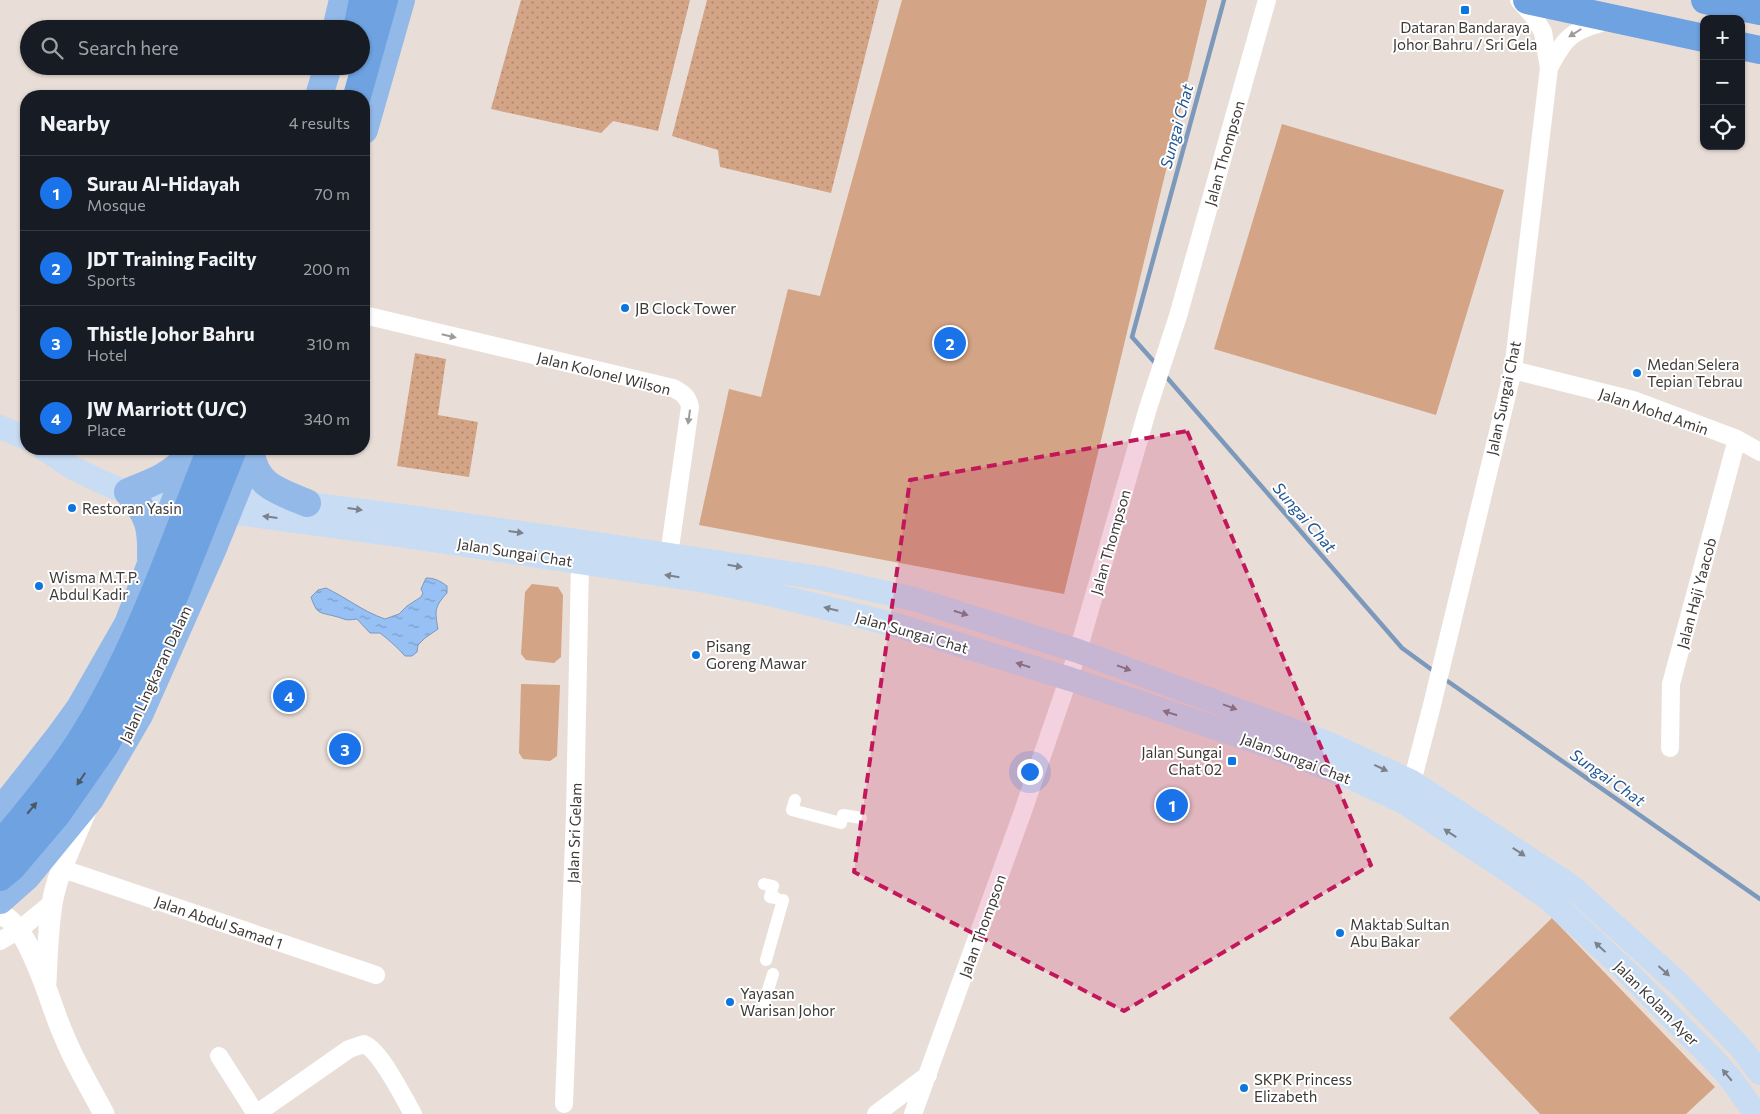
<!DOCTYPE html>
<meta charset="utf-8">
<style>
:root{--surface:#171b24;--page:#242831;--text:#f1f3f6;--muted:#9ea1a6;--line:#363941;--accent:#1a73e8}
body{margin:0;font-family:Commissioner,sans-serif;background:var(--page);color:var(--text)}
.controls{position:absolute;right:15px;top:15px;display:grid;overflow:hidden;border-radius:10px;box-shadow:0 1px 4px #0004}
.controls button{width:45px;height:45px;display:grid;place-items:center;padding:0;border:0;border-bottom:1px solid var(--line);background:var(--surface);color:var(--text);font:25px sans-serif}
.you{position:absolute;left:1029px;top:771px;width:18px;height:18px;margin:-12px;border:4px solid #fff;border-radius:50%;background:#1a73e8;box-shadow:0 0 0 8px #1a73e833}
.badge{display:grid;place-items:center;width:32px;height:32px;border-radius:50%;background:var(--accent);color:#fff;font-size:16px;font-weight:700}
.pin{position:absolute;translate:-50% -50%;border:2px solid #fff;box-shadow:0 1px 5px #0006}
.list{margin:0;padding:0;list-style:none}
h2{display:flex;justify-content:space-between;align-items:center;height:65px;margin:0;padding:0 20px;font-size:21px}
h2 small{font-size:16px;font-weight:400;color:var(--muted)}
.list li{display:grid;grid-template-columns:32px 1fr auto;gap:15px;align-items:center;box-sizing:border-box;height:75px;padding:0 20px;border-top:1px solid var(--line)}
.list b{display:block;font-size:19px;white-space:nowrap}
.list p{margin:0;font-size:16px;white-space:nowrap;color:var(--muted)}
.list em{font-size:16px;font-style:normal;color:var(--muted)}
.icon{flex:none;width:28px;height:28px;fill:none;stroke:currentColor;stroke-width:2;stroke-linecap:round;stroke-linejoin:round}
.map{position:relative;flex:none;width:1760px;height:1114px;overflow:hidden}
.search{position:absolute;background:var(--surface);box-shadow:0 1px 4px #0004;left:20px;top:20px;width:350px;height:55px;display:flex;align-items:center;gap:12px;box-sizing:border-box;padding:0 18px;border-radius:28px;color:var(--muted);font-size:19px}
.panel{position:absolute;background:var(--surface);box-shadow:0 1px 4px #0004;left:20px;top:90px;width:350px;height:365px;border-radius:20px}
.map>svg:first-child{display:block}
.grass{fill:url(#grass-dots)}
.park{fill:#d3a485}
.water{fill:url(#water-ripples);stroke:#7c98bb}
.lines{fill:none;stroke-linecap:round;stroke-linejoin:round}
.stream{stroke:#7c98bb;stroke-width:4.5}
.pedestrian{stroke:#fff;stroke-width:12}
.minor{stroke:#fff;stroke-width:18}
.tertiary{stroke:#fff;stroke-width:21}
.secondary{stroke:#c8dcf3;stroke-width:24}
.primary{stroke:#92b9e8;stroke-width:28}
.trunk{stroke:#6ea2e0;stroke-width:28}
.oneway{fill:#9e9c9a}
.oneway2{fill:#7c828b}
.oneway3{fill:#4c5869}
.marked{fill:#c2185b;fill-opacity:0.2;stroke:#c2185b;stroke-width:4;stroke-dasharray:10 6;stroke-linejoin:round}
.poi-dot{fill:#0c76de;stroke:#fff;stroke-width:2}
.labels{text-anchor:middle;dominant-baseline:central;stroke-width:4;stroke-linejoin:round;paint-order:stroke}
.poi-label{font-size:15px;fill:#3d3936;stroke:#fff;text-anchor:start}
.street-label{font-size:15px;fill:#3d3936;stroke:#fff}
.water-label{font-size:16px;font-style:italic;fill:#225795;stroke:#fff}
</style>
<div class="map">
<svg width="1760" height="1114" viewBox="0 0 1760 1114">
<defs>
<pattern id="grass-dots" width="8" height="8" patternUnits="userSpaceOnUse" patternTransform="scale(1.25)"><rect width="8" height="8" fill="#d3a485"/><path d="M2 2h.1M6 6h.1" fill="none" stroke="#ac876e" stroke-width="1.8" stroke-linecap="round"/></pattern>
<pattern id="water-ripples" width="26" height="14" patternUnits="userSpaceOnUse" patternTransform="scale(1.25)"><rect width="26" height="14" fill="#97c0f4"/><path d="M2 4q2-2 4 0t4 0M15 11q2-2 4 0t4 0" fill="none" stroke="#7c9dc6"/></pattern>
</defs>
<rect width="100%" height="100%" fill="#e9ded7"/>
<path class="grass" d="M521,0H690L658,131L613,121L601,133L491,109Z
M707,0H879L831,193L720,167L718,150L672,136Z
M415,353L446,359L438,415L478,422L469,477L397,466Z"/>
<path class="park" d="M902,0H1207L1064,594L699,525L729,389L761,397L788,289L820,296Z
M1282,124L1504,190L1436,415L1214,349Z
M532,584L558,587L563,595L561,657L554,663L526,660L521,654L525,592Z
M521,684L560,685L557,756L550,761L523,759L519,753Z
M1552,918L1715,1087L1686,1114H1540L1449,1018Z"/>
<path class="water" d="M426,578C435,578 440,581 447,586V593C434,607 435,611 438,629L425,638L418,645L417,652L412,656H405C396,646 390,641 380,633H370L357,619C344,621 346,619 334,616C318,612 317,614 311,597L318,590L326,588C347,598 362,611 385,619L399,614L407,606L421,597L423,593L421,589Z"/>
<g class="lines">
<path class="stream" d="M1157,365L1132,337L1224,0
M1163,373L1402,648L1435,672
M1443,678L1760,899"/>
<path class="pedestrian" d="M795,800L792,810L841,823L843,815L861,818
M764,884L773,886L770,897L776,898
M766,960L783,900
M764,1003L773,974"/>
<path class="minor" d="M1549,68C1567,33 1573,31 1610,20
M364,315L673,388C682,393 688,396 690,407L669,555
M1513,370L1633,400L1737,439L1760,452
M1670,748L1671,684L1737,439
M1412,782L1432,705L1513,370L1549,68L1543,32L1534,17L1519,0
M63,869L376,975
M0,941L19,930L52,903
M219,1056L256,1114
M564,1104L575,814L580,562
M256,1114L349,1049L364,1044C381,1051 403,1097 413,1114
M876,1114L928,1075
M913,1114L1022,814L1078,651L1148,408L1178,316L1267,0"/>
<path class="tertiary" d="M0,915C24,919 46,988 54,1010C59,1025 66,1041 73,1056C83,1076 94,1095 104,1114
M46,982C47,956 48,930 52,904C57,873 73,843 85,813"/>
<path class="secondary" d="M0,427L26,438
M44,449L73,468L102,482L144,500L156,502L406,536L705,581L765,593L896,625L1070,679L1275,748L1352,778L1405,803L1507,870L1549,899L1626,971L1714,1060L1731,1079L1756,1114
M217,492L417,518L583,542L820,578L914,599L1078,651L1327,743L1412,782L1571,886L1680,985L1740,1047L1760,1073"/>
<path class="primary" d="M336,29L343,0
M319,96L328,66
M364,130L401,0
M251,454C257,487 279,491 307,503
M151,558C152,527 149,515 128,492C157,481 170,476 192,453
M0,812L59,737L80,708L128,624L195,449
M0,900L27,876L90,799L139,715L213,548L253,449"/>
<path class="trunk" d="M1527,0L1704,38
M1705,0L1760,11
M357,29L363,0
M1741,46L1760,50
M357,96L384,0
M0,845C29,811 57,777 81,740C138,650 172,547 211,449
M0,877L12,867L57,814L105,745L132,693L161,629L233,449"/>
</g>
<defs><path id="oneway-solid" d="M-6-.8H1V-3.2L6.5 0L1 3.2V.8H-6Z" transform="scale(1.25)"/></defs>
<g class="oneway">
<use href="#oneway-solid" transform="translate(1575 33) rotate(148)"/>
<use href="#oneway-solid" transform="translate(449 336) rotate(13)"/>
<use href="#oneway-solid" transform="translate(689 417) rotate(98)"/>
</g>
<g class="oneway2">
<use href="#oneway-solid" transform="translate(355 509) rotate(8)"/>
<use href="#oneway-solid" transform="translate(270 517) rotate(-173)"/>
<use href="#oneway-solid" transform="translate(516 532) rotate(8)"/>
<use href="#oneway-solid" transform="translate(735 566) rotate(9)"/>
<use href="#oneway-solid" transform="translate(672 576) rotate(-171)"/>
<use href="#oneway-solid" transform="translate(831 609) rotate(-166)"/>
<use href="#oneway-solid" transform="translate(961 613) rotate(18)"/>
<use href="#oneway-solid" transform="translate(1023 665) rotate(-162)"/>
<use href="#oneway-solid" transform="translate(1124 668) rotate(20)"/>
<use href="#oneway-solid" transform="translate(1230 707) rotate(20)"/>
<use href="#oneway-solid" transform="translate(1170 713) rotate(-162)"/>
<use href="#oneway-solid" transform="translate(1381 768) rotate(25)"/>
<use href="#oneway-solid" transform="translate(1450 833) rotate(-147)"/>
<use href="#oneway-solid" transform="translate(1519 852) rotate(33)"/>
<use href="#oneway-solid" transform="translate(1600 947) rotate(-137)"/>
<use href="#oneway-solid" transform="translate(1664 971) rotate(42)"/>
<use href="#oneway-solid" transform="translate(1727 1075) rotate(-130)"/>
</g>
<g class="oneway3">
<use href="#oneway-solid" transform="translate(81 779) rotate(124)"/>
<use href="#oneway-solid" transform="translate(32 808) rotate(-50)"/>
</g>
<path class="marked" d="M1187,431L1371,865L1124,1011L854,872L910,480Z"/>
<g class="poi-dot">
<rect x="1460" y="5" width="10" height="10" rx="2.5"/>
<circle cx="625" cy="308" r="5"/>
<circle cx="1637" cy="373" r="5"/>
<circle cx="72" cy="508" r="5"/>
<circle cx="39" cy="586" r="5"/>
<circle cx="696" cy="655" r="5"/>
<rect x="1227" y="756" width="10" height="10" rx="2.5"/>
<circle cx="1340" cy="933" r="5"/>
<circle cx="730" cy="1002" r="5"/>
<circle cx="1244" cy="1088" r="5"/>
</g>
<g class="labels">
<g class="poi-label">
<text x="1465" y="27" text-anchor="middle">Dataran Bandaraya<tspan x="1465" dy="17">Johor Bahru / Sri Gela</tspan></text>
<text x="635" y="308">JB Clock Tower</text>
<text x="1647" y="364">Medan Selera<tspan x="1647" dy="17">Tepian Tebrau</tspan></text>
<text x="82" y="508">Restoran Yasin</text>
<text x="49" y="577">Wisma M.T.P.<tspan x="49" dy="17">Abdul Kadir</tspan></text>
<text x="706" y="646">Pisang<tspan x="706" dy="17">Goreng Mawar</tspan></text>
<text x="1222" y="752" text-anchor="end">Jalan Sungai<tspan x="1222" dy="17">Chat 02</tspan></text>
<text x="1350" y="924">Maktab Sultan<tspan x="1350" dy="17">Abu Bakar</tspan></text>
<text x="740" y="993">Yayasan<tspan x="740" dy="17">Warisan Johor</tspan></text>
<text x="1254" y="1079">SKPK Princess<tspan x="1254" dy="17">Elizabeth</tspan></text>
</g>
<g class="street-label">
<text transform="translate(1224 153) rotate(-74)">Jalan Thompson</text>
<text transform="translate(604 373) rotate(14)">Jalan Kolonel Wilson</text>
<text transform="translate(1503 398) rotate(-78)">Jalan Sungai Chat</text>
<text transform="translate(1654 411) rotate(19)">Jalan Mohd Amin</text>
<text transform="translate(1110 542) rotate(-74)">Jalan Thompson</text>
<text transform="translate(515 552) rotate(9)">Jalan Sungai Chat</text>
<text transform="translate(1696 593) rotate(-75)">Jalan Haji Yaacob</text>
<text transform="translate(912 632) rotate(16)">Jalan Sungai Chat</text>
<text transform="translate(155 674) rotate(-65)">Jalan Lingkaran Dalam</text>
<text transform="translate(1296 758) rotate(21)">Jalan Sungai Chat</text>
<text transform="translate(574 833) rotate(-88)">Jalan Sri Gelam</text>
<text transform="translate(219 922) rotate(19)">Jalan Abdul Samad 1</text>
<text transform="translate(982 926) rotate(-70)">Jalan Thompson</text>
<text transform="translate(1657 1003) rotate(45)">Jalan Kolam Ayer</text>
</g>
<g class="water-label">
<text transform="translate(1176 126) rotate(-75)">Sungai Chat</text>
<text transform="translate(1305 517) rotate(49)">Sungai Chat</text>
<text transform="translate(1608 777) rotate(35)">Sungai Chat</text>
</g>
</g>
</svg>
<div class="controls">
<button>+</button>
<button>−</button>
<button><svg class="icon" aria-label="locate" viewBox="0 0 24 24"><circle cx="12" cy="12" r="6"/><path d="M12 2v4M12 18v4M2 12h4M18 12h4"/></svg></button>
</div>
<div class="you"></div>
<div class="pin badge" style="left:1172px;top:805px">1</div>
<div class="pin badge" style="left:950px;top:343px">2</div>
<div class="pin badge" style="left:345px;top:749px">3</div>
<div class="pin badge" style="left:289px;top:696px">4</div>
<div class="search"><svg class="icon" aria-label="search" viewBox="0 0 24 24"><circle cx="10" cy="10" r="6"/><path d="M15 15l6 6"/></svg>Search here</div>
<section class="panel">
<h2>Nearby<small>4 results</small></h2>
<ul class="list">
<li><span class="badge">1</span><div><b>Surau Al-Hidayah</b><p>Mosque</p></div><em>70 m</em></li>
<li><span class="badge">2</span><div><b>JDT Training Facilty</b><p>Sports</p></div><em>200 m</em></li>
<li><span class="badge">3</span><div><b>Thistle Johor Bahru</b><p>Hotel</p></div><em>310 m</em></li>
<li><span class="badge">4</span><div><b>JW Marriott (U/C)</b><p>Place</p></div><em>340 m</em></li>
</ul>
</section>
</div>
